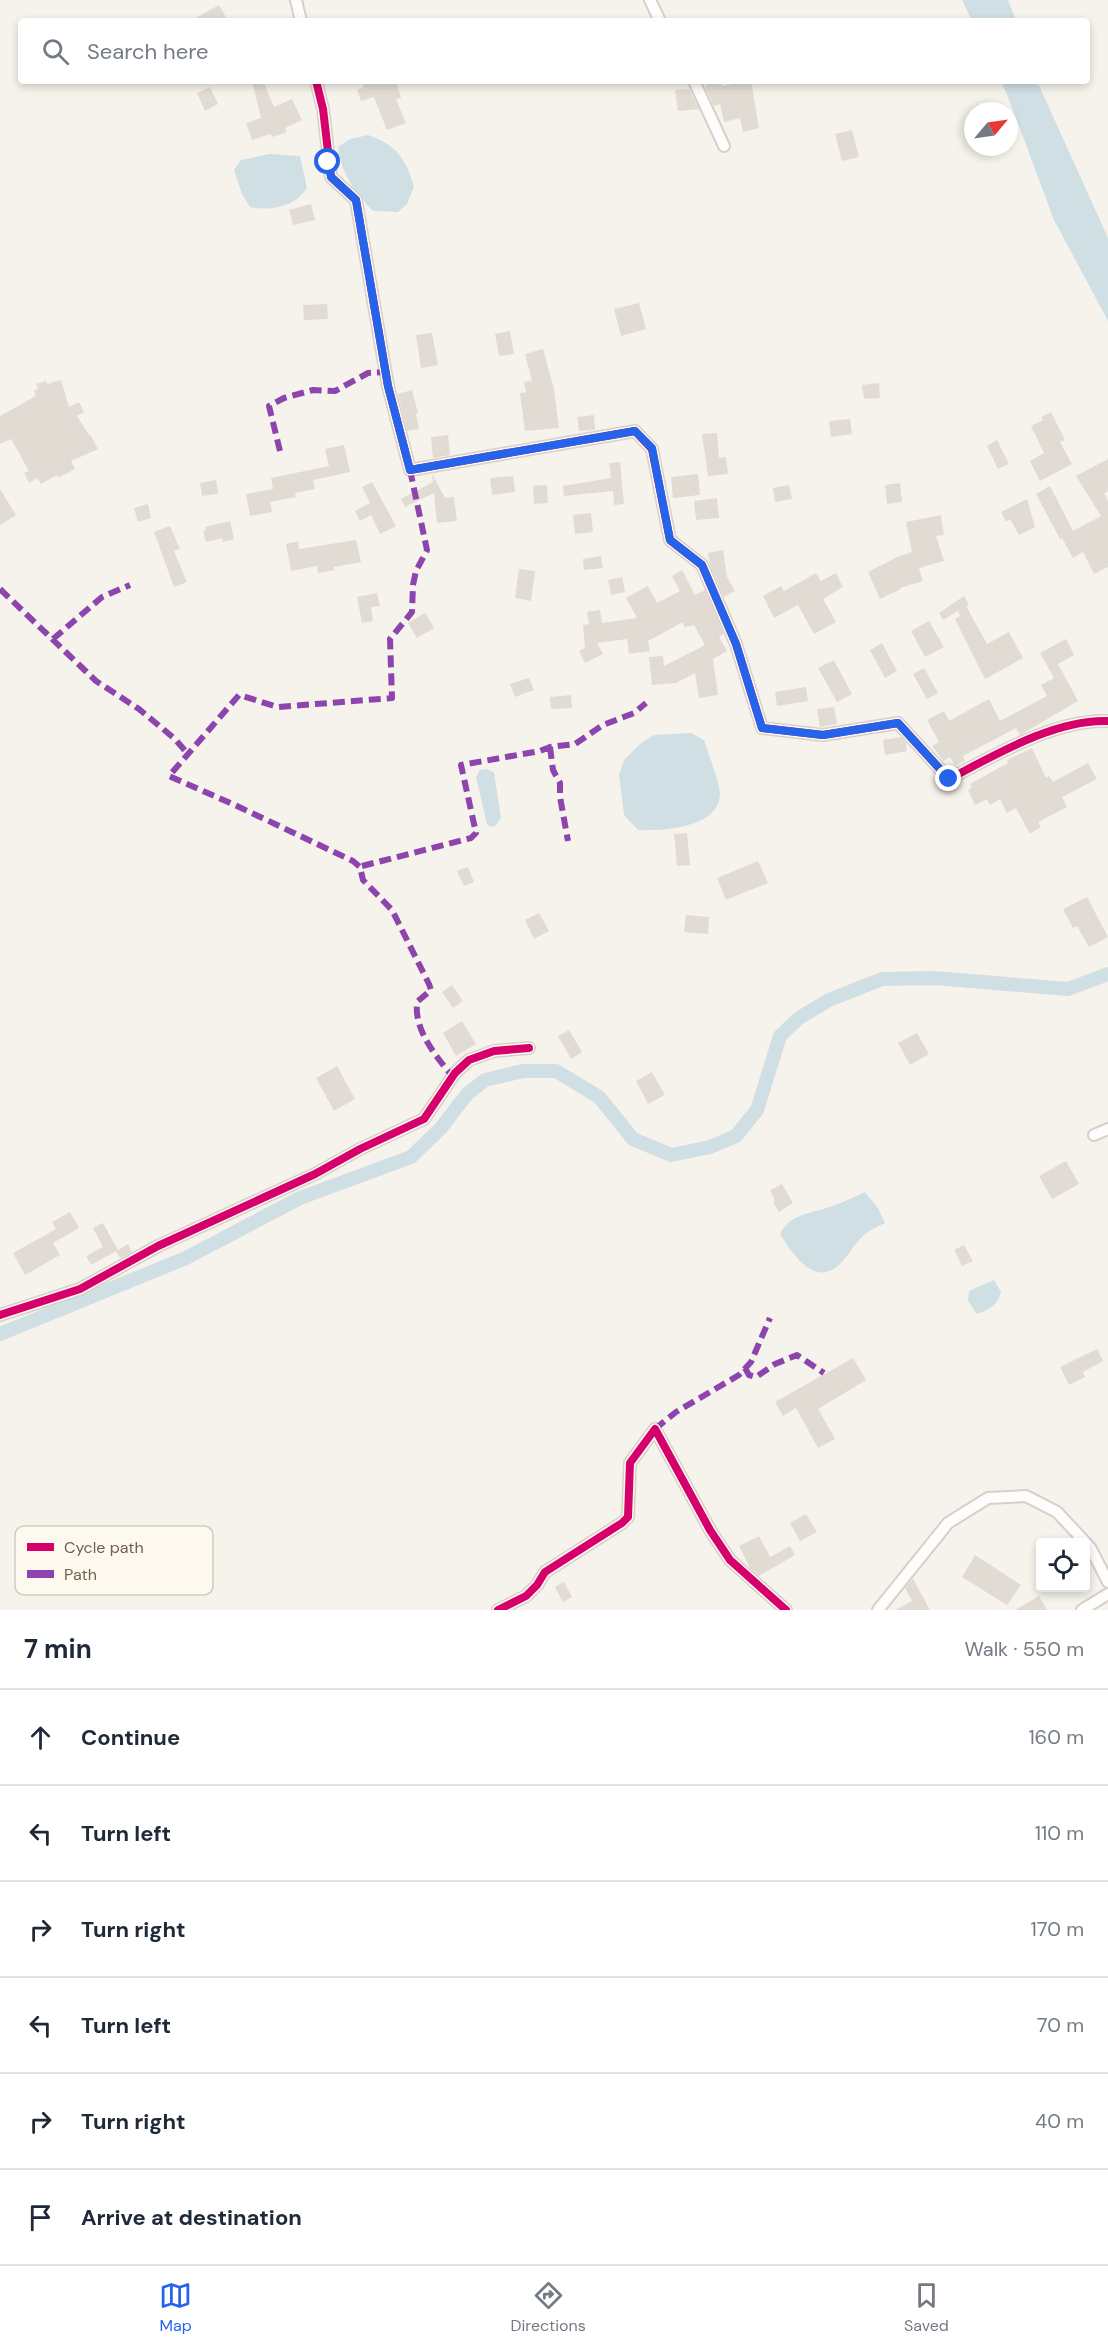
<!DOCTYPE html>
<meta charset="utf-8">
<style>
:root{--surface:#fff;--page:#f2f2f3;--text:#1f2937;--muted:#747a83;--line:#e0e1e3;--accent:#2563eb}
body{margin:0;font-family:"DM Sans",sans-serif;background:var(--page);color:var(--text)}
.controls{position:absolute;right:18px;bottom:18px;display:grid;overflow:hidden;border-radius:6px;box-shadow:0 3px 9px #0003}
.controls button{width:54px;height:54px;display:grid;place-items:center;padding:0;border:0;border-bottom:2px solid var(--line);background:var(--surface);color:var(--text);font:30px sans-serif}
.compass{position:absolute;left:964px;top:102px;width:54px;height:54px;border-radius:50%;background:var(--surface);box-shadow:0 3px 9px #0003;rotate:61deg}
.stop{position:absolute;width:18px;height:18px;margin:-14px;border:4px solid #2563eb;border-radius:50%;background:#fff}
.stop.end{background:#2563eb;border-color:#fff;box-shadow:0 2px 6px #0008}
.list{margin:0;padding:0;list-style:none}
h2{display:flex;justify-content:space-between;align-items:center;height:78px;margin:0;padding:0 24px;font-size:26px}
h2 small{font-size:20px;font-weight:400;color:var(--muted)}
.list li{display:grid;grid-template-columns:39px 1fr auto;gap:18px;align-items:center;box-sizing:border-box;height:96px;padding:0 24px;border-top:2px solid var(--line)}
.list b{display:block;font-size:22px;white-space:nowrap}
.list em{font-size:20px;font-style:normal;color:var(--muted)}
.icon{flex:none;width:33px;height:33px;fill:none;stroke:currentColor;stroke-width:2;stroke-linecap:round;stroke-linejoin:round}
.map{position:relative;flex:none;width:1108px;height:1610px;overflow:hidden}
.search{position:absolute;background:var(--surface);box-shadow:0 3px 9px #0003;left:18px;right:18px;top:18px;height:66px;display:flex;align-items:center;gap:15px;box-sizing:border-box;padding:0 21px;border-radius:6px;color:var(--muted);font-size:22px}
.sheet{height:654px;background:var(--surface)}
nav{display:flex;justify-content:space-around;align-items:center;box-sizing:border-box;height:84px;border-top:2px solid var(--line);background:var(--surface);font-size:16px;color:var(--muted)}
nav a{display:grid;justify-items:center;gap:3px}
nav .on{color:var(--accent)}
.map>svg:first-child{display:block}
.water{fill:#d0dfe4}
.lines{fill:none;stroke-linecap:round;stroke-linejoin:round}
.canal{stroke:#d0dfe4;stroke-width:14}
.building{fill:#e1dbd4}
.street-casing{stroke:#d5d0ca;stroke-width:14}
.street{stroke:#fefdfc;stroke-width:10}
.quiet{stroke:#8e44ad;stroke-width:6;stroke-dasharray:12 6;stroke-linecap:butt}
.cycleway-casing{stroke:#fdf9ee;stroke-width:11}
.cycleway{stroke:#d6006c;stroke-width:8}
.route{stroke:#2563eb;stroke-width:8}
.key{fill:#fdf9ee;stroke:#d3cbbe;stroke-width:1.5}
.key-label{font-size:16px;fill:#70604f}
</style>
<div class="map">
<svg width="1108" height="1610" viewBox="0 0 1108 1610">
<rect width="100%" height="100%" fill="#f6f3ec"/>
<path class="water" d="M962,0H1008L1016,21H972Z
M1001,81H1037L1108,238V321L1054,220L1010,102Z
M368,135C397,145 406,159 414,187L407,204L398,212L373,211C355,192 341,174 338,147L350,139Z
M269,154L300,156L307,188C294,207 272,211 250,207L242,194L234,170L241,160Z
M691,733L704,740C708,753 720,783 720,794C719,828 663,831 638,830L624,815L619,775L624,760L640,744L654,735Z
M486,769L494,772L501,818L495,826L490,827L487,824L476,777L480,770Z
M865,1192L878,1208L885,1223C878,1226 870,1230 864,1235C855,1243 849,1255 840,1264C815,1288 793,1255 780,1234C790,1213 813,1213 833,1206C844,1202 854,1197 865,1192Z
M994,1280L1001,1292C997,1306 990,1309 977,1314L968,1301L969,1291Z"/>
<g class="lines">
<path class="canal" d="M0,1334L186,1258L300,1198L411,1157L441,1128L467,1094L485,1080L523,1071H556L599,1097L633,1139L671,1155L710,1147L736,1136L757,1110L780,1036L799,1018L829,1000L882,979L934,978L1068,989L1108,974"/>
</g>
<path class="building" d="M219,5L228,21H190Z
M252,81H263L274,107L292,99L302,120L285,128L287,132L272,137L271,134L252,140L246,123L261,118Z
M361,81H396L401,98L396,99L406,123L387,130L374,97L361,101L357,90L364,87Z
M705,81H721L722,86L751,81L759,128L743,132L740,118L724,122L720,104L714,106L705,87H707Z
M210,87L218,104L205,111L197,93Z
M689,89L699,109L678,111L675,90Z
M852,130L859,157L842,161L835,134Z
M311,204L315,220L293,225L289,210Z
M639,303L646,329L621,336L614,309Z
M327,304L328,319L304,320L303,305Z
M510,331L514,354L499,356L495,334Z
M432,333L438,365L421,368L416,335Z
M543,349L554,389L559,428L525,431L520,393L526,392L524,382L532,381L525,354Z
M61,380L69,407L79,402L84,412L77,416L89,435L90,434L98,449L71,461L75,469L58,478L57,475L41,484L37,478L29,483L24,473L29,471L11,439L0,444V416L36,396L34,390L38,389L36,384L46,381L47,384Z
M879,383L880,398L864,399L862,385Z
M412,390L418,413L416,414L419,429L407,431L398,394Z
M1051,412L1065,440L1060,442L1072,464L1040,481L1030,461L1044,453L1031,426L1043,420L1041,417Z
M594,415L595,430L579,431L577,417Z
M850,419L852,434L831,437L829,421Z
M717,433L719,458L726,457L728,474L708,476L702,434Z
M448,435L450,455L433,458L431,437Z
M997,440L1009,464L998,469L987,446Z
M344,445L350,472L313,480L315,489L295,493L296,497L270,502L272,512L250,516L246,494L273,489L271,478L329,466L325,449Z
M1108,459V491L1104,493L1108,501V567L1094,574L1083,552L1073,558L1062,538L1060,539L1036,494L1050,486L1073,531L1101,516L1076,476Z
M620,462L624,504L614,505L613,491L564,496L563,486L611,478L609,463Z
M432,474L445,498L454,497L457,521L437,523L434,493L405,507L401,499L433,482Z
M698,474L700,495L673,498L671,477Z
M513,476L515,492L492,495L490,478Z
M216,480L218,494L202,496L200,483Z
M372,482L396,526L380,534L371,515L360,521L355,511L370,503L362,487Z
M900,483L902,502L887,504L885,485Z
M547,485L548,503L534,504L533,486Z
M789,485L792,499L775,502L773,488Z
M0,489L16,515L0,525Z
M717,498L719,518L696,520L694,501Z
M1027,499L1035,527L1019,535L1010,519L1006,522L1001,512Z
M148,504L151,518L138,522L134,508Z
M591,513L593,532L575,534L573,515Z
M941,515L944,535L936,536L944,561L919,568L923,581L900,588L901,589L880,599L868,572L897,557L912,552L906,522Z
M230,521L234,539L223,542L222,538L206,542L203,531L206,530L205,527Z
M170,526L180,549L174,551L187,582L174,587L154,532Z
M356,540L361,562L334,567V570L318,573L317,566L291,571L286,544L298,541L299,549Z
M723,550L727,577L735,591L724,597L710,565L708,553Z
M601,556L603,568L584,570L583,559Z
M519,569L535,571L531,601L515,598Z
M682,570L695,595L705,590L724,634L719,637L727,651L713,659L718,695L699,698L695,673L676,683L652,685L649,657L663,656L664,666L705,645L694,625L684,627L683,622L648,641L650,651L629,654L627,639L597,643L603,654L585,663L579,651L585,648L583,625L589,624L587,612L600,610L602,623L637,618L626,598L648,586L657,603L680,591L672,576Z
M816,573L821,581L836,573L843,587L823,599L836,622L814,634L798,605L774,618L763,596L781,586L784,591Z
M622,577L625,592L611,595L608,580Z
M377,593L380,606L371,607L373,621L362,623L357,597Z
M964,596L969,605L966,606L987,644L1009,632L1023,658L985,679L955,619L960,616L958,611L943,620L939,613Z
M425,613L434,628L417,638L408,623Z
M929,621L944,647L925,657L911,631Z
M1066,639L1074,655L1058,664L1078,701L1020,735L1016,728L963,756L965,761L955,766L950,757L943,761L932,746L939,742L927,720L944,711L949,721L989,699L1000,721L1047,696L1041,685L1054,678L1040,653Z
M882,643L897,671L885,678L870,650Z
M834,660L852,694L837,702L818,668Z
M924,668L938,693L927,699L913,674Z
M529,678L534,690L515,697L510,684Z
M806,687L808,701L777,706L775,692Z
M571,695L572,708L551,709L550,697Z
M834,707L837,724L820,727L817,709Z
M901,737L906,743L907,751L885,755L883,740Z
M1032,748L1046,778L1049,776L1053,782L1088,763L1097,779L1062,797L1067,807L1038,822L1041,827L1030,834L1016,808L1007,813L1000,799L990,805L987,799L975,805L968,790L972,788L970,784L1008,763L1007,760Z
M687,833L690,865L677,866L674,834Z
M758,861L768,883L726,900L717,878Z
M468,867L474,882L464,886L457,871Z
M1087,897L1108,937L1089,947L1077,926L1073,928L1063,909Z
M539,913L549,931L534,939L525,920Z
M686,915L709,917L708,934L684,932Z
M452,985L463,1001L453,1008L442,992Z
M462,1021L476,1044L456,1056L443,1033Z
M569,1030L582,1052L571,1059L558,1036Z
M917,1033L929,1054L910,1065L898,1043Z
M337,1066L355,1099L334,1111L316,1078Z
M652,1072L665,1095L648,1104L636,1081Z
M1066,1161L1079,1184L1052,1199L1039,1176Z
M782,1184L793,1203L779,1212L773,1202L775,1201L770,1190Z
M70,1212L79,1228L53,1243L60,1255L25,1275L13,1253L56,1229L52,1222Z
M103,1223L118,1250L128,1244L132,1252L120,1258L116,1251L91,1265L86,1256L103,1247L93,1228Z
M964,1245L973,1261L962,1266L954,1250Z
M1097,1349L1103,1361L1083,1372L1085,1377L1069,1385L1060,1367Z
M853,1358L866,1380L818,1409L835,1439L818,1448L796,1408L783,1416L775,1402Z
M806,1514L817,1532L800,1541L790,1523Z
M759,1536L770,1557L790,1546L795,1555L759,1576L750,1568L739,1546Z
M975,1555L1021,1585L1007,1605L962,1577Z
M913,1579L930,1610H895L912,1601L905,1588Z
M564,1582L572,1597L563,1602L555,1587Z
M1039,1596L1047,1610H1015Z"/>
<g class="lines">
<defs>
<path id="street" d="M296,0L301,21
M650,0L660,21
M316,81L323,109L331,177L356,200L388,386L410,470L635,431L652,449L670,540L702,565L736,644L762,728L823,735L898,723L949,779C995,755 1055,719 1108,721
M694,81L724,146
M1094,1135L1108,1129
M0,1315L80,1289L158,1246L315,1174L360,1149L424,1119L455,1073L469,1060L494,1051L529,1048
M1086,1543L1091,1549L1108,1582
M498,1610L526,1596L537,1585L545,1572L622,1523L628,1517L630,1463L655,1429L710,1530L730,1560L786,1610
M878,1610L948,1523L988,1498L1026,1496L1057,1512L1085,1542
M1082,1610L1108,1594"/>
</defs>
<use href="#street" class="street-casing"/>
<use href="#street" class="street"/>
<path class="quiet" d="M280,451L269,406L284,398L313,390L335,391L368,373L385,372
M410,470L427,550L416,571L413,585L412,612L390,639L392,698L278,707L239,695L169,776L237,806L353,861L360,867L363,880L392,910L429,984L431,990L417,1002C414,1031 436,1056 453,1077
M0,589L96,681L139,709L175,739L188,754
M53,639L102,597L130,585
M550,747L553,770L560,783V797L568,841
M362,866L471,838L476,833L461,765L540,751L550,747L575,744L603,725L634,713L646,703
M745,1368L749,1375L756,1377L775,1364L797,1355L824,1373
M655,1429L676,1412L739,1375L751,1362L770,1318"/>
<defs>
<path id="cycleway" d="M316,81L323,109L331,177L356,200L388,386L410,470L635,431L652,449L670,540L702,565L736,644L762,728L823,735L898,723L949,779C995,755 1055,719 1108,721
M0,1315L80,1289L158,1246L315,1174L360,1149L424,1119L455,1073L469,1060L494,1051L529,1048
M498,1610L526,1596L537,1585L545,1572L622,1523L628,1517L630,1463L655,1429L710,1530L730,1560L786,1610"/>
</defs>
<use href="#cycleway" class="cycleway-casing"/>
<use href="#cycleway" class="cycleway"/>
</g>
<g class="lines">
<path class="route" d="M328,162L331,177L356,200L388,386L410,470L635,431L652,448L670,540L702,565L736,644L762,728L823,735L898,723L949,779"/>
</g>
<rect x="15" y="1526" width="198" height="69" rx="9" class="key"/>
<rect x="27" y="1543" width="27" height="8" fill="#d6006c"/>
<rect x="27" y="1570" width="27" height="8" fill="#8e44ad"/>
<g class="key-label">
<text x="64" y="1553">Cycle path</text>
<text x="64" y="1580">Path</text>
</g>
</svg>
<div class="controls">
<button><svg class="icon" aria-label="locate" viewBox="0 0 24 24"><circle cx="12" cy="12" r="6"/><path d="M12 2v4M12 18v4M2 12h4M18 12h4"/></svg></button>
</div>
<svg class="compass" viewBox="-18 -18 36 36"><path d="M0-13l5 13h-10z" fill="#e53935"/><path d="M0 13l5-13h-10z" fill="#747a83"/></svg>
<div class="stop" style="left:328px;top:162px"></div>
<div class="stop end" style="left:949px;top:779px"></div>
<div class="search"><svg class="icon" aria-label="search" viewBox="0 0 24 24"><circle cx="10" cy="10" r="6"/><path d="M15 15l6 6"/></svg>Search here</div>
</div>
<section class="sheet">
<h2>7 min<small>Walk · 550 m</small></h2>
<ul class="list">
<li><svg class="icon" aria-label="ahead" viewBox="0 0 24 24"><path d="M12 20V5M6 11l6-6 6 6"/></svg><div><b>Continue</b></div><em>160 m</em></li>
<li><svg class="icon" aria-label="left" viewBox="0 0 24 24"><path d="M17 20v-9H6M10 6l-5 5 5 5"/></svg><div><b>Turn left</b></div><em>110 m</em></li>
<li><svg class="icon" aria-label="right" viewBox="0 0 24 24"><path d="M7 20v-9h11M14 6l5 5-5 5"/></svg><div><b>Turn right</b></div><em>170 m</em></li>
<li><svg class="icon" aria-label="left" viewBox="0 0 24 24"><path d="M17 20v-9H6M10 6l-5 5 5 5"/></svg><div><b>Turn left</b></div><em>70 m</em></li>
<li><svg class="icon" aria-label="right" viewBox="0 0 24 24"><path d="M7 20v-9h11M14 6l5 5-5 5"/></svg><div><b>Turn right</b></div><em>40 m</em></li>
<li><svg class="icon" aria-label="arrive" viewBox="0 0 24 24"><path d="M6 21V4h12l-3 4 3 4H6"/></svg><div><b>Arrive at destination</b></div></li>
</ul>
</section>
<nav>
<a class="on"><svg class="icon" aria-label="map" viewBox="0 0 24 24"><path d="M3 6l6-2 6 2 6-2v14l-6 2-6-2-6 2zM9 4v14M15 6v14"/></svg>Map</a>
<a><svg class="icon" aria-label="directions" viewBox="0 0 24 24"><path d="M12 3l9 9-9 9-9-9zM9 14v-3h6M13 9l2 2-2 2"/></svg>Directions</a>
<a><svg class="icon" aria-label="saved" viewBox="0 0 24 24"><path d="M7 4h10v16l-5-4-5 4z"/></svg>Saved</a>
</nav>
